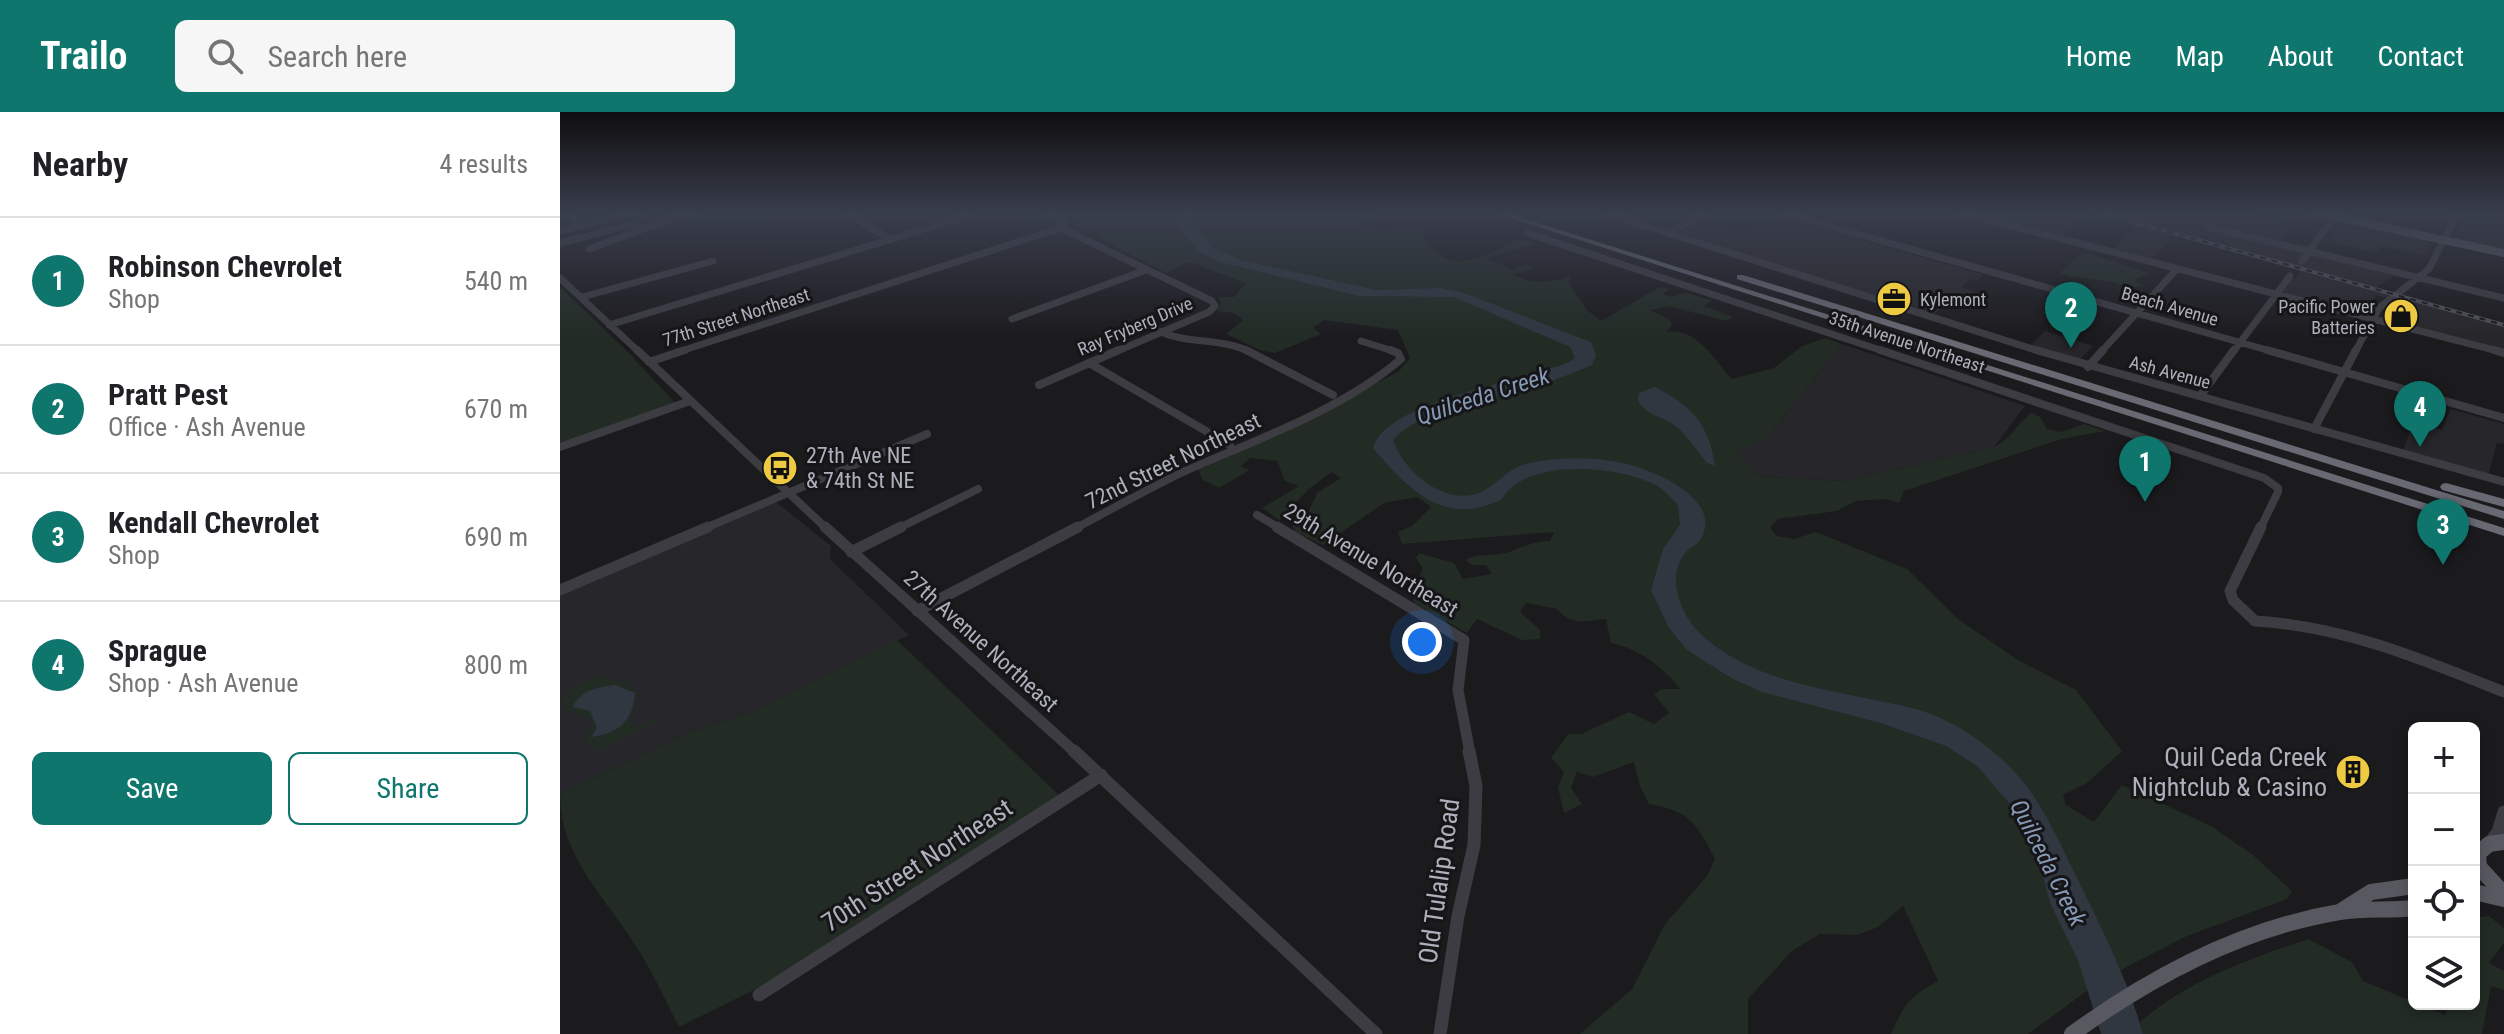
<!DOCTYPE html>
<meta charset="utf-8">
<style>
:root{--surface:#fff;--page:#f6f6f6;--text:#202124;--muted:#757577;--line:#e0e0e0;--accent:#0f766e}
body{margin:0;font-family:"Roboto Condensed",sans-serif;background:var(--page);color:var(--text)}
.controls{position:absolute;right:24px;bottom:24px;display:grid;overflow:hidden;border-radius:12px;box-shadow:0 4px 12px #0003}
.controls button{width:72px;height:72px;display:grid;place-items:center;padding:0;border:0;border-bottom:2px solid var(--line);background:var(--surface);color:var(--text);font:40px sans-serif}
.you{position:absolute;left:862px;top:530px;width:28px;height:28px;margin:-20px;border:6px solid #fff;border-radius:50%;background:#1a73e8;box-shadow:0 0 0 12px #1a73e833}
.badge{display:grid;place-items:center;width:52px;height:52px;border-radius:50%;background:var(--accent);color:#fff;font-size:26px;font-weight:700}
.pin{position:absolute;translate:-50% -66px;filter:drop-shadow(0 2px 4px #0008)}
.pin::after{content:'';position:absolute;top:42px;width:28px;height:24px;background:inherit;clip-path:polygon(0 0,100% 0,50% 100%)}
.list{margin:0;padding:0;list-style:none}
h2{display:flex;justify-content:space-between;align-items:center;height:104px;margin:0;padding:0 32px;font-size:34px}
h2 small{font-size:26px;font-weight:400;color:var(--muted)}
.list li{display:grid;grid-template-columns:52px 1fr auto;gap:24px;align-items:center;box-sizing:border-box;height:128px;padding:0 32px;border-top:2px solid var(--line)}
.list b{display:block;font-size:30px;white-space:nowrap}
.list p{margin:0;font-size:26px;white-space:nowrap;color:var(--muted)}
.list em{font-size:26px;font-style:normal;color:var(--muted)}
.actions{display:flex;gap:16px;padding:24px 32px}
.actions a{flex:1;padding:18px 0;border:2px solid var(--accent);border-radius:12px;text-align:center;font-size:28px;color:var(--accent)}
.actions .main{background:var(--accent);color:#fff}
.icon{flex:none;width:44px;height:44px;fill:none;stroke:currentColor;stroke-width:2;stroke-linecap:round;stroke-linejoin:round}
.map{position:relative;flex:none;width:1944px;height:922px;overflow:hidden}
header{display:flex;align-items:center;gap:48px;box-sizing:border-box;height:112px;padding:0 40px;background:var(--accent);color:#fff}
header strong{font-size:38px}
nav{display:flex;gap:44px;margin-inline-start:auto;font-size:28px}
.search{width:560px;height:72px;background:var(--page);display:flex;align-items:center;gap:20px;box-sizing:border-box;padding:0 28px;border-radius:12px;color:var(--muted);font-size:30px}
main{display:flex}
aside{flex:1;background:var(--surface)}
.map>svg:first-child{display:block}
.built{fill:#27262a}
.green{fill:#222b24}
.water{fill:#303741}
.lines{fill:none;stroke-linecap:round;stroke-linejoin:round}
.stream{stroke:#303741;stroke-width:2}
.minor-far3{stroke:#3c3c42;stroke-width:7}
.minor-far2{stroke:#3c3c42;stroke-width:8}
.minor-far1{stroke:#3c3c42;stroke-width:11}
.minor{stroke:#3c3c42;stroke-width:13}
.major-far1{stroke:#585861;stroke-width:8}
.major{stroke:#585861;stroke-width:16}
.highway{fill:#686973;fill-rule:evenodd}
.rail-casing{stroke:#4f5057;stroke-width:4}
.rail{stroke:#161518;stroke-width:2;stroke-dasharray:6;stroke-linecap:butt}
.labels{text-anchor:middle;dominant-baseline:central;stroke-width:6;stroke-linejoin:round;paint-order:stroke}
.far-poi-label{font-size:18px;fill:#aeb0bc;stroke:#161518;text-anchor:start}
.far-street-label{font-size:18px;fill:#aeb0bc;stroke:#161518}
.poi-label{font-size:22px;fill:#aeb0bc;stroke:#161518;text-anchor:start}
.street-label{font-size:22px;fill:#aeb0bc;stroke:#161518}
.water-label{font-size:24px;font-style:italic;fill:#8699b5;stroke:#161518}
.near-poi-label{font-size:26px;fill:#aeb0bc;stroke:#161518;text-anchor:end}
.near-street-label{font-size:26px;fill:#aeb0bc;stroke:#161518}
</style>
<header>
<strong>Trailo</strong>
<div class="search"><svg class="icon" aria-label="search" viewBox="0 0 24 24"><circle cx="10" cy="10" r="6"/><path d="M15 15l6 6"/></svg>Search here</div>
<nav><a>Home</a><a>Map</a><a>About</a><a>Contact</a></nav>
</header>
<main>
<aside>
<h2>Nearby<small>4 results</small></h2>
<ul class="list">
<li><span class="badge">1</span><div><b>Robinson Chevrolet</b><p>Shop</p></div><em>540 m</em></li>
<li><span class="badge">2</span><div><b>Pratt Pest</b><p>Office · Ash Avenue</p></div><em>670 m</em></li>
<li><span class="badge">3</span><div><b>Kendall Chevrolet</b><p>Shop</p></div><em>690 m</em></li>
<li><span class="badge">4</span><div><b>Sprague</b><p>Shop · Ash Avenue</p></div><em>800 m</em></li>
</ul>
<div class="actions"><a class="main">Save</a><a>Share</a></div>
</aside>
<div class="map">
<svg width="1944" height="922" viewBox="0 0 1944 922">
<rect width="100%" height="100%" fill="#1b1a1d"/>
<path class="built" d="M1409,100H1692L1689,105L1730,114L1716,132L1836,164L1815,175L1944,211V237L1829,208L1840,190L1816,183L1805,202L1721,180L1731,166L1735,167L1741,159L1614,124L1591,147L1554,137L1577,114L1529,100L1501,124Z
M1907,100H1944V138L1893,127Z
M1140,108L1180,120L1198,112L1216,117L1232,108L1424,163L1417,168L1411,167L1401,175L1423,182L1415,189L1397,184L1373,203L1119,121Z
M1781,110L1864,127L1871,132L1865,144L1821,134L1816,141L1763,128L1770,125Z
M1485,219L1533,234L1518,249L1469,235Z
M1282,232L1465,294L1434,335L1282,369L1198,364L1176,341L1207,326Z
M1890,297L1944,312V332L1937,331L1928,364L1843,340L1853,309L1882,318Z
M211,386L271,434L270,447L349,523L194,599L124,622L0,682V472Z"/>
<path class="green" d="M502,100H818L803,112L822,120L847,113H865L864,126C869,130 872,135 877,140C899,163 937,137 960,127L975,132L926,146L954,158L965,152L976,156L953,162C970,173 992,171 1010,165L1009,171L1027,198L1041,209L1100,175L1109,177L1103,182L1111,185L1126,181L1152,188L1144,194L1173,205L1166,209L1109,194L1090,198L1110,208L1112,213L1106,220C1137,215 1153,246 1172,267L1214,256L1242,234L1265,226L1282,232L1207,326L1177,341L1198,364L1282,369L1434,335L1446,327L1471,300L1480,305L1487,317L1501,320L1524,312L1545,319L1502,327L1344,379L1339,391L1326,387L1296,389L1277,399L1218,407L1210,415L1217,424L1234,427L1256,420L1347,457L1398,507L1458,548L1516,578L1562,639L1527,671L1503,683L1506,693L1534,710L1562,673L1651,714L1693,743L1732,779L1727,787L1627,824L1572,852L1535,873L1468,922H1331C1344,892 1349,885 1378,869L1343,794L1318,815L1297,823L1260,822L1232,839L1188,887V922H1020L1072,877L1105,812L1147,764L1155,747C1137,712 1130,699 1089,692L1080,674L1074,650L1033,665L1017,660L1011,676L1022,692L1004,701L998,676L1004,660L991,646L1008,622H1021L1069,600L1094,612L1109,601L1094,582L1101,577H1121C1101,555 1081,537 1051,531L1046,507C1026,509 1011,514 997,497L966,491L960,500L980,518V527L962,528L917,507L907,521L854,491L853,484L861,479L859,466L863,456L856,446L859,441L894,451L903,467L932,462L926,453H912L905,448C919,440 937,445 952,439C965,434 975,429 990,429L994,420L842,432L838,420L852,414L871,395L857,385L824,391L763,433L735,420L731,411L749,399L757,381L781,366L772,360L750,376L719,408L702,396L739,374L725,369L717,349L690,346L681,354L690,358L659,376L643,368L638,358L728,319L761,298L838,260L850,246L838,218L764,208L753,216L761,222L715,241L700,238L666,222L683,208L674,201L656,199L661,192L658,185H674L686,171L629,150L606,161L539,126L534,117L517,116L509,103Z
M1521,142H1530L1589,161L1574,168L1584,174L1568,176C1549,165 1521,170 1500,161Z
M0,175L69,241L116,292L0,333Z
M337,528L500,684L218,866L119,915C106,890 94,863 79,839C48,787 0,747 0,682L124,622L194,599Z
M39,564L67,571L79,581L71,607L72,615L96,606L98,609L40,638H31L24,626L32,615L28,606L6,598L1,589L11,576Z
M1929,804L1944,816V831L1929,851L1944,859V878L1931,874L1922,922H1583L1580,910C1627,869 1689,847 1748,827L1792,850L1803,869L1885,903L1889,892H1914V806Z"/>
<path class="water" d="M629,100H646L627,108L628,112L646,126L652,135L681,148L816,178L881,176L904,181L1031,230L1036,243L1032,253C1013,261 993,269 973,275C932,286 862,296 833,328C844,361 888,397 923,379C940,370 949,355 969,351C1008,343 1056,344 1093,361C1117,371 1157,393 1142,425C1139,432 1130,435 1125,441C1104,468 1123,508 1146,527C1203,575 1286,579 1356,597C1398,609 1442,641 1468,676C1488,703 1502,736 1517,766C1542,817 1568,868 1583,922H1541L1518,848L1491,793L1479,751L1451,693L1417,654L1386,634L1321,611L1202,580L1171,566L1126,537L1109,516L1091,478L1103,437L1120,413L1118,393C1112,387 1106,380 1099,375C1063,353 965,345 942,387C886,416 848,378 813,336C825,294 935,275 975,260C990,255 1002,256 1015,246L1010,235L894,185L798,184L661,150L639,140L615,111L616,106Z
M1095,275C1132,294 1149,312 1155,354L1147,351C1137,339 1125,319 1111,311C1098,303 1088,304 1078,289L1079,281Z
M55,573L75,581C73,609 58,622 31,625L37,616L30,599L13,595C21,577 37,576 55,573Z"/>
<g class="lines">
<path class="stream" d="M590,100L589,108L622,106"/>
<path class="minor-far3" d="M8,100L19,114
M285,100L331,128
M486,100L505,109L501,116
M1042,100L1482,240
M1220,100L1714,240
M1397,100L1942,240
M1648,115L1944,186
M501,116L652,189L655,194L649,200L555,240
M0,119L79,100
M967,121L1326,240
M1108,121L1149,100
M0,131L70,113L83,116
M29,137L122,103L138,101V104L118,106
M1742,149L1778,100
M0,166L79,240
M22,185L153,149
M452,207L586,158
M49,213L398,107L407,100
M599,219C629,233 660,225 690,240
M801,229L836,240
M118,240L501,116
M1541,240L1617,157
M1673,240L1730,164
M1795,240L1819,196L1869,157L1898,100"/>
<path class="minor-far2" d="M77,238L267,417
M686,238L773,283
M1320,238L1704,366L1718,376V380L1700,417
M1476,238L1944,370
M1707,238L1944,306
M1934,238L1944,241
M89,250L125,238
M529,251L670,333
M1528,255L1543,238
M479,273L559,238
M1640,284L1674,238
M1754,317L1796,238
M0,335L130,289
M697,403L721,417
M143,417L367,322
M337,417L418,377
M514,417C550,398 586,378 623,360C695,328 782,298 841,247L838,241L830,238"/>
<path class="minor-far1" d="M265,415L516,641
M717,415L904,528L898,578L910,641
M1701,415L1670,479L1673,488L1695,509C1784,514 1862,547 1944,580
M291,440L341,415
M0,478L148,415
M357,499L518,415"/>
<path class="minor" d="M514,639L816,922
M1929,732L1938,720L1944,700
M199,883L541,663
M880,922L898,804L914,733L916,674L909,639"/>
<path class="major-far1" d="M1754,100L1944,141"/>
<path class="major" d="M1918,741L1919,755L1944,782
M1914,745L1929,732L1944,730
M1914,780L1944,787
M1781,799L1811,780L1854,774
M1512,922C1592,864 1682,816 1780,800C1804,796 1829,799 1854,796"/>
<path class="highway" d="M932,100H943L1944,416V424Z
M1177,163H1183L1944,399V407L1177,167Z
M1886,371L1944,387V395L1882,378L1880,375L1882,372Z"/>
<defs>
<path id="rail" d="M1538,100L1944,213"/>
</defs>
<use href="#rail" class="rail-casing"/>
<use href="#rail" class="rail"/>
</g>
<linearGradient id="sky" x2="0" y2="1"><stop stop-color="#0f0e10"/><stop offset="0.44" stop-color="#393e4c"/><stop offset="1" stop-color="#393e4c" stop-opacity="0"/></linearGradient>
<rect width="1944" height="229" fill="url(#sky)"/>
<defs>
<symbol id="office-disc" viewBox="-11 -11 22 22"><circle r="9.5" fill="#edca42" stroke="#161518"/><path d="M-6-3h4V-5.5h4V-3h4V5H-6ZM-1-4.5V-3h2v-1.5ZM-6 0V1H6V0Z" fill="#111"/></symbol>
<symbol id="shop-disc" viewBox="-11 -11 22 22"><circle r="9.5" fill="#edca42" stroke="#161518"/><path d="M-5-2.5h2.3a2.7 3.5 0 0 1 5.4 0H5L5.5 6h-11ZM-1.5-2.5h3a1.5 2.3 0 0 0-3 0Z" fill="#111"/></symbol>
<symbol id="bus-disc" viewBox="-11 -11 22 22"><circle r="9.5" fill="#edca42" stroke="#161518"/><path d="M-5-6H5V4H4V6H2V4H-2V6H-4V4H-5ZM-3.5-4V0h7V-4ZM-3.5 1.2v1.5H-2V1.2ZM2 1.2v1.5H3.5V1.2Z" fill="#111"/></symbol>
<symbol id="building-disc" viewBox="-11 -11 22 22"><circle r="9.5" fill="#edca42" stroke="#161518"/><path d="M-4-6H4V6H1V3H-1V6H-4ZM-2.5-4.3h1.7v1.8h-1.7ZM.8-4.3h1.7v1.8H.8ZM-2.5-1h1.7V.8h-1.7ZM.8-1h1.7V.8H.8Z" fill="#111"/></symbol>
</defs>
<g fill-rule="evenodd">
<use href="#office-disc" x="1314" y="167" width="40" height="40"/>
<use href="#shop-disc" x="1821" y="184" width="40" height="40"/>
<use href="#bus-disc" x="200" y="336" width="40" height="40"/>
<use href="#building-disc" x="1773" y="640" width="40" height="40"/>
</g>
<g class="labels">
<g class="far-poi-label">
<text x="1360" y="187">Kylemont</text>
<text x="1815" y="194" text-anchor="end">Pacific Power<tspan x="1815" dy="21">Batteries</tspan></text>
</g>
<g class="far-street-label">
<text transform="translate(1610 194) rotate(16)">Beach Avenue</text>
<text transform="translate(176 205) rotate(-18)">77th Street Northeast</text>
<text transform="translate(575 214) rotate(-23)">Ray Fryberg Drive</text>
<text transform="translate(1347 230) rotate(18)">35th Avenue Northeast</text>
<text transform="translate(1610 260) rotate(15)">Ash Avenue</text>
</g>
<g class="poi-label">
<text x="246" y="343">27th Ave NE<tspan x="246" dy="25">&amp; 74th St NE</tspan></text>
</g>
<g class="street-label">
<text transform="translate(613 349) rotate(-26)">72nd Street Northeast</text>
<text transform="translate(811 448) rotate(31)">29th Avenue Northeast</text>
<text transform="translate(421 529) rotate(42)">27th Avenue Northeast</text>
</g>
<g class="water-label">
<text transform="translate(923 284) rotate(-18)">Quilceda Creek</text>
<text transform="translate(1488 751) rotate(63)">Quilceda Creek</text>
</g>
<g class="near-poi-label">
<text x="1767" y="645">Quil Ceda Creek<tspan x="1767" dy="30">Nightclub &amp; Casino</tspan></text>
</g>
<g class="near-street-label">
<text transform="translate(357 753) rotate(-33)">70th Street Northeast</text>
<text transform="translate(879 769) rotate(-82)">Old Tulalip Road</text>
</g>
</g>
</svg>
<div class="controls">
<button>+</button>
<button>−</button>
<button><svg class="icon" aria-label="locate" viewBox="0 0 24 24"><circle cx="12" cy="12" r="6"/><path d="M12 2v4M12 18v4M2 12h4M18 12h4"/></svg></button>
<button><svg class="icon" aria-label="layers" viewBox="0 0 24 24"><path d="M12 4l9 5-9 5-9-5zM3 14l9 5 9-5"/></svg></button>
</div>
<div class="you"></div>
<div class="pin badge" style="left:1585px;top:390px">1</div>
<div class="pin badge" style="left:1511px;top:236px">2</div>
<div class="pin badge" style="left:1883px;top:453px">3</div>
<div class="pin badge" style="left:1860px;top:335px">4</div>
</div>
</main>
